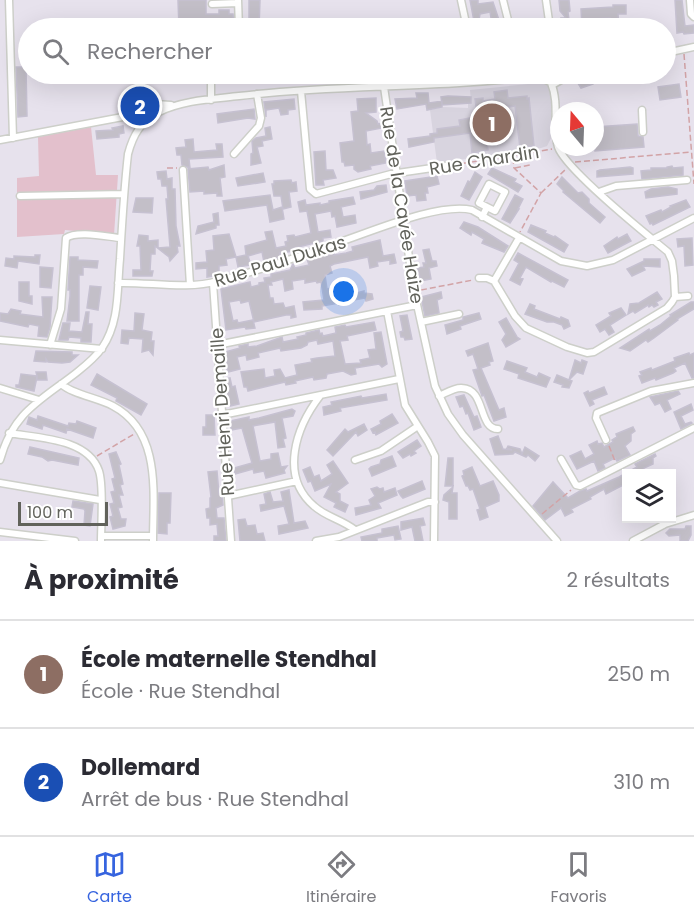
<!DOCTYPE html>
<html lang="fr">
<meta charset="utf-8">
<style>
:root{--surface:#fff;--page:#f7f7f7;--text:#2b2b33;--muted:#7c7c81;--line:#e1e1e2;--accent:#3664df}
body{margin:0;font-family:Poppins,sans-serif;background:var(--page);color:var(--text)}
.controls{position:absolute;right:18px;bottom:18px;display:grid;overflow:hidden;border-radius:0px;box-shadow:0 6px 24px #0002}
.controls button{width:54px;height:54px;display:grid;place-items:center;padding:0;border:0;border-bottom:2px solid var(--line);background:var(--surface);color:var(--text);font:30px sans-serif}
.compass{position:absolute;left:550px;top:102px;width:54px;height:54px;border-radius:50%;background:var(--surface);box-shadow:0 6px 24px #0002;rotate:341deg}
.scale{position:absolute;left:18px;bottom:15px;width:90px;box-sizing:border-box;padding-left:6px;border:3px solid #61625b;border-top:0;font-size:16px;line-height:21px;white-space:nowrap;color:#61625b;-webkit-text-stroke:4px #fff;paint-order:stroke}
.you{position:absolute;left:344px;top:292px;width:21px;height:21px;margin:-15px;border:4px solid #fff;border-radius:50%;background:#1a73e8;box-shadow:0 0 0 9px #1a73e833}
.badge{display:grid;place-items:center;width:39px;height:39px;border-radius:50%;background:var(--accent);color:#fff;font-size:20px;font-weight:700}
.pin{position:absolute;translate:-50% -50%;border:3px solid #fff;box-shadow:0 2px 6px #0006}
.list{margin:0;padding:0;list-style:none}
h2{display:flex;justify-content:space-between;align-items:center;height:78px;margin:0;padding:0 24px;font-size:26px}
h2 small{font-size:20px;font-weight:400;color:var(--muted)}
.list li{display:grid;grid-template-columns:39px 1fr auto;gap:18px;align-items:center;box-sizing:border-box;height:108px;padding:0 24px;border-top:2px solid var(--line)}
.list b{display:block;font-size:22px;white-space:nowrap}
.list p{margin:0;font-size:20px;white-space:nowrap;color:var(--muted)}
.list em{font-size:20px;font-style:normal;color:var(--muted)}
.icon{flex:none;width:33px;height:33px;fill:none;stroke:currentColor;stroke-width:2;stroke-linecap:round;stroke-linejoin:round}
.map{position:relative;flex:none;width:694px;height:541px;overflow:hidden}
.search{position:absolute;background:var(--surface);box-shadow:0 6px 24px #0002;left:18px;right:18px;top:18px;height:66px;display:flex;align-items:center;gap:15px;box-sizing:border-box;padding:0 21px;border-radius:33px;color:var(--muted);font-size:22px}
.sheet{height:294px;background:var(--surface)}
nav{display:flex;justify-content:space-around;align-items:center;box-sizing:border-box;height:84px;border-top:2px solid var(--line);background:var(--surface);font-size:16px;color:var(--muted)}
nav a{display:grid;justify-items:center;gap:3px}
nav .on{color:var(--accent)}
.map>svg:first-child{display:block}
.education{fill:#d8d4df}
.green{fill:#e3c0cc}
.building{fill:#c3bfc8;stroke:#c6c1d1;stroke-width:1.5}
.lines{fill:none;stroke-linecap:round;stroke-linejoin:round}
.minor-casing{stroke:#cdcfc9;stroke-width:9}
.path{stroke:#d2a3a6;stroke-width:1.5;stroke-dasharray:6 3;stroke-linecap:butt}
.minor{stroke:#fff;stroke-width:6}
.labels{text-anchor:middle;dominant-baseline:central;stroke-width:4.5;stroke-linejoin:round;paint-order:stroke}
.street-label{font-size:18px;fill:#61625b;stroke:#fff}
</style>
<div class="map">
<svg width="694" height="541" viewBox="0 0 694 541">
<rect width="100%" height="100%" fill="#e7e2ed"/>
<path class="education" d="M548,82L551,84L552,136L547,146L541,148L437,163L430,110L442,107L468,108V101H471L470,90Z"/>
<path class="green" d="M91,127L96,175H118L114,235L65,230L64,234L17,237V178L39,176L38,137Z"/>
<path class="building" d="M178,0H206V14H219V10H229V14H233L234,28H216V20H206L205,28H179Z
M249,0H260L259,28H249Z
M470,0H478V4L493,2L500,23L492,24L490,12L480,14L479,20L474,21Z
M559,0H569L570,11L568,12L570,28H562L561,18H566L560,11Z
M675,0H682L685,26L694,25V33L684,34L683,32L677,33Z
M613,5H626V14H618L619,28H610V18L594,19V28H582L581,9L613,7Z
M16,67H26L27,116L18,117Z
M216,74H263V78L239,80V83H216Z
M589,74H608L592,80L593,84L581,88L576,80L590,76Z
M679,84L681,97L660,100L658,87Z
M507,90L508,98L527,96V99L529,98L534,146L520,148L515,106L488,110L490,124H487L489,135H486L488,150L472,153L470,133L434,138V142L409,147L408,139L430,136V134L437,133V129L460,126L459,120L475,117L474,115L477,114L475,99L483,98V101L495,99L494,92Z
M416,93H428L429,103L442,101V107L427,110L426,104L397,109L395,99L417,98Z
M448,96L471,97V103L442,105L441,97Z
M376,98V112L366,113L377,121L378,124L382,123V128L366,131L367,145L370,144L371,153L384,151L386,163L370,166L371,169L358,172L354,169V165L345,166L344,162H342L340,143L354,141L351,112L358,111L357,99Z
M294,99L295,109L288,110V114L281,115L279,108L266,110V117L264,102Z
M254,109L255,119L248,118L218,123L217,114Z
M637,124L638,136L643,137L644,147L595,151V127Z
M123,126L124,133L119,134V137L97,139L96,131L113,130L112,128Z
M270,127L272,139L262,141L263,146L257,147L261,163L251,165V154L253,153L252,141L256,138L266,136L265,128Z
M193,139L194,152L217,150L216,144H222L223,157L189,159L190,168L182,165L181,155H177L176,148L186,147L185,140Z
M325,151L326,170H333L336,178L323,180L324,185H316L314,152Z
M224,165L225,177L220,178L222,196H217V193L204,194V191L190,192L188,169L208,167L209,170Z
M672,166L673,168L683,167V175L642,179L641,171L651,170V168H667V167Z
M630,167L633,168V174L597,177V171L600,170Z
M492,168L516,179L514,182L522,186L518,192L488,174Z
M166,171L167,179L172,178V189H175L176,226L180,246H177L178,252L170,261L169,257L155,246V254H151L150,271H153L152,276H133V270H141L140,246H137L139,235L148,236V241L158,240V248L170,247L166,199H168L167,186H162L161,179H158L157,172Z
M475,172L482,177L469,200L461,196L468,181L470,182Z
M263,173L265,182L238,186L236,178Z
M437,176L439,184L427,187L428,193H425L426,200L417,201L416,195L407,196L405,181Z
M562,177L578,193L582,192L589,199V203L605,217L600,223L563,192L564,191L557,184Z
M291,180L292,183L296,182L297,191L289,192L291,207L283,209L281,196H274L272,184H274V181Z
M386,185L387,192L361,199L360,192L374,190L377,186Z
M668,187L677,189V194L646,198L645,192L651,189Z
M270,195L273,210L282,207L284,219L270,222L267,205L225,211L223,201Z
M515,195L523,199L518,209H519L510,223L502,219Z
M353,197L355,204L341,207L343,217L355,215L356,223L337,227L335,216L332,217L331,211L315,214L318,232L330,230L331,237L323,238V241L294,248L295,251L280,253V256L278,258L264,262L262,252L248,256L251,265L238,267L236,257L246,255L245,246L267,240L265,232L272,231L276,248L286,246L285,242L288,241L287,236L294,235L295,237L311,233L307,211L300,212L298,202L305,200L306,205L320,203V205L329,203V201Z
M136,198H153L152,213L133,212Z
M686,200L690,207L653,225L652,223L650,224L646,216L661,210L662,212L671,207L670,206Z
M218,213L219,225H216V228L196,234L198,226L214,222L213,214Z
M464,222L478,227L508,246L504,252L482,243L484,239L472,232L471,235L460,228Z
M531,225L546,231L545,233L554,237L555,236L568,245L564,252L528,232Z
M229,234L236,257L226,259L227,265L219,266V275L207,277V268L196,269V263L207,262L206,251L214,250L213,236Z
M627,234L631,241L608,253L604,246L617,237L618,239Z
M692,238L693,265L685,266L684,246L678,247L677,239Z
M380,240L383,256L394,254L396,263L390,264V260L377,262L378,266L370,268L368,257L334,264L330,266L332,273L325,275L327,289L334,287L335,296L337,295L338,298L364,291V293L372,294L373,299L366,301L365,298L348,301L349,303L339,305V303L322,306V309L304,310L303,302L324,300L321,282L317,283L316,281L305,283V279L292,281L293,289L285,291L283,279L271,282L272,285H268L270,298H273L274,304L283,303L285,308L294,306L296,317L291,318V315H286L254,322L249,301L241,303L240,300L229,302L233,321L237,320L238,323L253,320L255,328L246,329L245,327L226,330L221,289L250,282L251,287L259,285V283L265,282L264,278L271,277V274L290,270L293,264L295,268L309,265L307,259L328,252V255L334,253V255L346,253L353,251L352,247Z
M429,249L432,261H436L437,266L429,268L431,279L421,281L417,268L424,267L423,263H426L423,250Z
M518,253L568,280L564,287L552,281L551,282L526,267L520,278L523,279L520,285L510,280L519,263L514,260Z
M35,255H40L39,264L18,261L17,268L5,266L6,258L14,259V256L35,257Z
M70,257H78V260L98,261L97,268L83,267V275H79V321H67L70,296V290H68Z
M644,259H660V267L643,266L645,270L632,276L627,269L644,261Z
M40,267L53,268L51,288L40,287Z
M19,282H29V296H32V304L19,301Z
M90,286L101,287L98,310L87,308Z
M441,292L442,298L437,300L439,313L425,316L421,297Z
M657,292L662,299L656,302L658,305L654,307L652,305L649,307L648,305L635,313L633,311L628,314L630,304L639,303Z
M42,297H52L50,327L47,337L38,336L39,326L29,324L28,327L0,321V313L8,314L11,309L21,311L20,314L43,317Z
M691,302H694V309L677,319L678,320L654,338L648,342L646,340L630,351L620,348L649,329L650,331L660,325L671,316L670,315Z
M530,304L535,306L534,309L560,319L561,317L568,320L570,326L564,329L562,325L554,322H547L525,314Z
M621,308L626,315L610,325L614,332L609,335L605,329L600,332L596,325L611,316L609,313Z
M86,312H89L88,324H92L91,342H81V338L69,337L68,340H59L63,323H70L69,331L82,332Z
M135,313L144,314L142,330L152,332L151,341H154L153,355L149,350L142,352L143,339L129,338L128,344L121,343L122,330L134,331Z
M479,313L481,319L460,326L461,329L447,334L445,325L463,320V317Z
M407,315L412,339L405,340L404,337H401L400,332L403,331L400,316Z
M506,318L517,337L520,339L506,347L502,340L506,334L499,322Z
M374,322L376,330L347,336L348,340L340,341L345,364L361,363L360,360L370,358L368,350L376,349L374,333L381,332L387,364L382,367L379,364L355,368L356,374L351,375L343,371L327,374L326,378L314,380L313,377L295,381L296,383L286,385L285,382L248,391L247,387H244L241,372L264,369L265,378L275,376L274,370L280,369L285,378L297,375L295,365L312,362L311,359L317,358L335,356L333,341L318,344L317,340L308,342L307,345L301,348L281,351L280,348L258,353L259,357L247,360L246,355L237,357L240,369L228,372L227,369L225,352L240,348L239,346L248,344V347L257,346L282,337L283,342L298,339L297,337L306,335V333L319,330L320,334L322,333L323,336L336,333L335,327L345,325L346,327Z
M488,343L493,361L489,362L490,365L481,368L499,410L504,408L506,417L494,421L484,395L482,396L473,370L478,369L473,354L468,356L466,351Z
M36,351L72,352V355H78L70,362L62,363L48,362L46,359V362L34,361Z
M689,353L690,355L694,353V378H692L685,363L674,368L676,371L673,373L656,380L655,378L642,383L639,376L642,375L640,372L651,368L652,370L675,361L674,358Z
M575,360L581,363L582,360L587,362L583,374L577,372L569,380L572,381L569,388L562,387L563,385L554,382L557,375L569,380Z
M507,361L527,368L525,372L537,377L539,373L550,378L546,387L518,378L519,374L504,369Z
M36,372H46L47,380H37V377L34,391L16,387V385H19L21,374L37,376Z
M97,374L147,404L141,415L116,401L117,398L91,385Z
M230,378L232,387L235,386L239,404L230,406L226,392L225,379Z
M604,387L607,394L592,400L594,404L590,406L584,393L588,391L589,393Z
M678,391L680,394L667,400L671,409L665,412L660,403L655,405L650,397Z
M386,394L387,400L340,408L341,411L324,415L323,407L332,405L331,402L361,396L362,398Z
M464,395L474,417L477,416L481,427L474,430L468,413L466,414L463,406L460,407L456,397Z
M691,404L693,410L681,416L685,424L691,422L692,423L681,429L674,412Z
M292,409L295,411L293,416L282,418L286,438L283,439L285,447L278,448L275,422L253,426L260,461L271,459V454L278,453L281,467L287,466L284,470L285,473L266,478L264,471L254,473L253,469L235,474L234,468L252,463L242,428L231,430L230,421L249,417V420L259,418Z
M392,414L398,423L376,435L375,432L373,433L371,429L381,424L380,421Z
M206,415H214L215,435H203V427H206Z
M38,416L68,426L69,423L76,424L77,421L96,428L93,438L67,429L66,433L43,425L42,429L27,424L29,417L37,420Z
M364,424L367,430L358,436L356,432L333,456L327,450L345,429L348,432Z
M633,427L635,431L631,434V441L625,446L630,455L617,461L615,458L603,464L605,468L598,471L594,461L577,469L570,456L581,451L585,459L594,454L589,445L597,441L598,444L602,443L604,447L613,442L612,440L617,437L616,434Z
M498,436L503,449L512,450L507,448L508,446L520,449L522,454L525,447L539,456L535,461L528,455L526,457L515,452L513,454L495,455L490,439Z
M417,440L421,446L414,451L416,453L411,456L410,454L403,458L398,452Z
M30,447L79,458L78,465L52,460L48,461L42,457L28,454Z
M116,452L121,464L119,465L122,479L123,484L120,485L123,495H119L122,507L118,508L121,519H126L125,526L113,529L110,517L113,516L110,504L114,503L111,492L115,491L112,479L115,478L109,454Z
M655,454L656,456L653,458V464L644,468L642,471L643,474H627V483L606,494L604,489L590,497L591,499L571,509L573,512L565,516L561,508L545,520L533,506L553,482L568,498L580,491L586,489L587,491L619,477L637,467L635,464Z
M392,456L396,466L372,476L369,469L371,467L380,464L381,460Z
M448,458H453V486H445Z
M333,461L348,483L336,492L340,494V501L348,505L345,512L334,507L336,503L324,497L331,484L315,491L311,481L308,482L303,470L310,467L314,477L319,475L321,481L332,474L327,465Z
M472,467L480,486L493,481L499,495V501L485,507L488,517L480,520L477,510L480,509L473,489L470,490L468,486H466L462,476L464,475L463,471Z
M217,471L219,494L222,493L223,505L216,508L217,518H224L226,541H214V536H218L217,524L210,525V518H207L206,509L210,508V498L211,497L208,472Z
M422,481L425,489L403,498L401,496L398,491Z
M377,487L380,489L383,488L384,492L395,488L397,495L378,503L381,508L356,515L355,508L371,505L369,500L375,496L371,489Z
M453,487L452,493H457V519H449V502L443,500L444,495Z
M289,490L294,523L305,521L308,528L279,534L278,526L289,524L284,506L261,511L260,505L266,504L264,494L270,492L273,502L283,501L281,492Z
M159,493H171L170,523H167V534L158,533Z
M73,501L93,504L90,526L84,525L85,511L84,509L72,507Z
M423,518L425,525L420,526L423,541H415L412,527L401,530V522Z
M245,519L247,526L255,525L257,534L263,533L265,541H240L238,520Z
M398,526L401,539L395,540L394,535L377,538V541H362L361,537L382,533V529Z
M686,526H691V535L688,541H680V535L669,536L666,533L670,529H685Z"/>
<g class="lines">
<defs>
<path id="minor" d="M9,0L13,138
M238,0L239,28
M461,0L467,28
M503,0L510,28
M546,0L550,28
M690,0L691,14L694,17
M212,4L238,3
M666,53L694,47
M211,74V100
M543,74L546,80L554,84L561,80L564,74
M384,87L414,291L435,386L448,414L463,435L557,541
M301,91L310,189L316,194L391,174L446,166
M642,110L643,132
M133,117L136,108L155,104L171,105
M0,140L128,116L144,122
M234,154L259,126L261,118L257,94
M183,170L190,285
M599,192L616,186L687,180
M20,196L124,194
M482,217L487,207L479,203L489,184L505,192L495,211L487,207
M519,238L494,281L515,316L526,328L567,347L587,353L594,352L667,308L672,302L675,297L674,276L672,261L668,252C646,234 566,170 558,147C552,128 560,104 551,83
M479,278H487L494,281
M118,283C151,282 186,290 218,281C260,271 300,256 340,242C373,231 440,202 472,210L561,261L587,266L613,260L694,218
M213,283L231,541
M675,297L688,296
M387,311L405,405L428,442L435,456L434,541
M421,322L459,314
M0,340L102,349
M50,345L61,309L66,238C77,230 108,237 121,238
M217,345L417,305
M61,384C72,394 98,398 113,406C162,432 153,494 153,541
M0,388L39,400
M320,396C296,427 279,476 314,506C326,517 343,520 355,530
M439,396C446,393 455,387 462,388C486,389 478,429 498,429
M222,415L399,379
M9,433C37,438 88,438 99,471C104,486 101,524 101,541
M606,440L596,418L597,413L651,391L694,383
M561,459L576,485L580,486L694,428
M0,460C13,412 40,401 76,373C86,365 95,358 102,348C120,322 117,289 120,259C122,224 124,189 128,154C133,135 141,121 159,112C183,100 213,99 239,96C340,84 442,89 543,75
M355,460L381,451L418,426
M0,483L100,500
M228,496L297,481
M0,532L75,541
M101,536H153
M316,541L339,537L428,502H435
M633,541L665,524L694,515"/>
</defs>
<use href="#minor" class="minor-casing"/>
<path class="path" d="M684,54L694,184
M513,158L514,168L541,193L520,232
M575,162L691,152
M453,165L552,149
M167,168H177
M515,168L530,165
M541,193L566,169
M421,290L473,280
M609,446L615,461
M97,456L134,434
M542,514L571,490"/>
<use href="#minor" class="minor"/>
</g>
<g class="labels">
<g class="street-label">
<text transform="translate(484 160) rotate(-9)">Rue Chardin</text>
<text transform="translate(402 205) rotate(81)">Rue de la Cavée Haize</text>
<text transform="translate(280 261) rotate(-17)">Rue Paul Dukas</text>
<text transform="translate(222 412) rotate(-94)">Rue Henri Demaille</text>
</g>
</g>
</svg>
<div class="controls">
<button><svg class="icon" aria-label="layers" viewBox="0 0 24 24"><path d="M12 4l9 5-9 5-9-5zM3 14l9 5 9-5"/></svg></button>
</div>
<svg class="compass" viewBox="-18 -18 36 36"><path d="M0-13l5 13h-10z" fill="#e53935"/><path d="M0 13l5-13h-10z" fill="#7c7c81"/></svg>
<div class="scale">100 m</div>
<div class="you"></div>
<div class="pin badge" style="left:492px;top:123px;background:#8d6e63">1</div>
<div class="pin badge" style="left:140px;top:106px;background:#1a4fb4">2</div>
<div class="search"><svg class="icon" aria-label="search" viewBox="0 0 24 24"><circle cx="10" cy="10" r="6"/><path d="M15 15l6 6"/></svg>Rechercher</div>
</div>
<section class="sheet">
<h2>À proximité<small>2 résultats</small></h2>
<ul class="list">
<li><span class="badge" style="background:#8d6e63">1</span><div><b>École maternelle Stendhal</b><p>École · Rue Stendhal</p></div><em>250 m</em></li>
<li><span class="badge" style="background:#1a4fb4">2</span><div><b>Dollemard</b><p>Arrêt de bus · Rue Stendhal</p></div><em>310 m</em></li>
</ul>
</section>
<nav>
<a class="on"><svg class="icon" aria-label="map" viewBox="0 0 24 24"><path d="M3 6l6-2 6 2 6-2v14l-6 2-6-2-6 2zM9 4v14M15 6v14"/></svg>Carte</a>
<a><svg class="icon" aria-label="directions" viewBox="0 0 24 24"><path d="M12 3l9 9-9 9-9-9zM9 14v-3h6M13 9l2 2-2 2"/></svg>Itinéraire</a>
<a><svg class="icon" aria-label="saved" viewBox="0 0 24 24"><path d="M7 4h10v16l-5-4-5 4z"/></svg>Favoris</a>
</nav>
